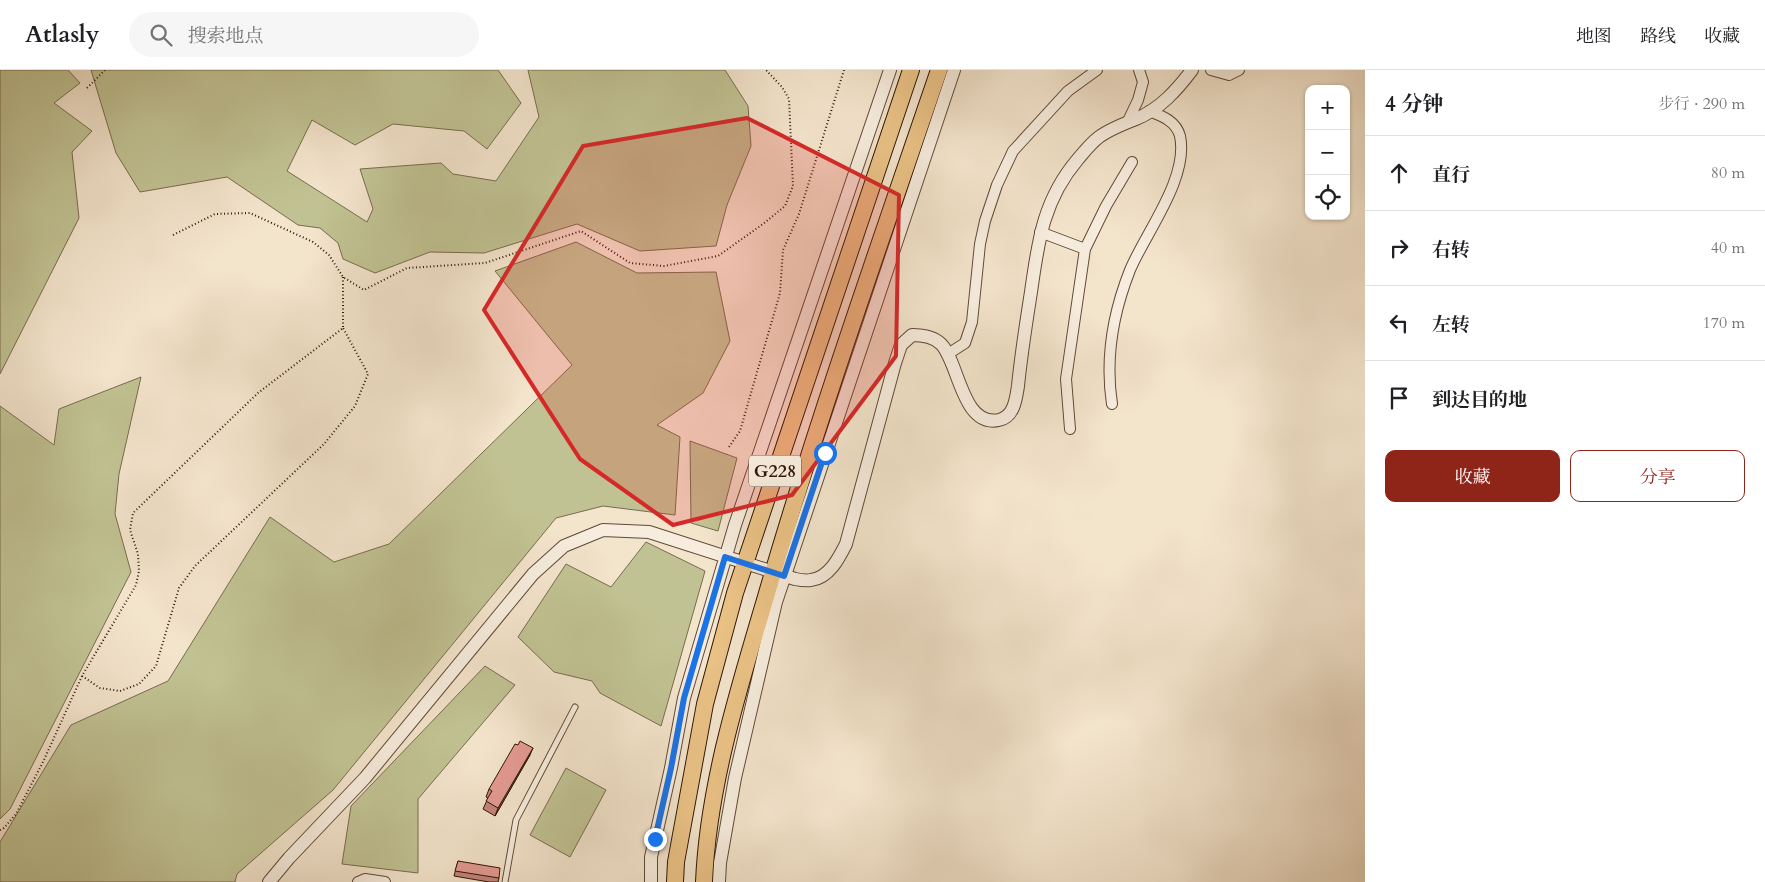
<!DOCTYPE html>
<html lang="zh">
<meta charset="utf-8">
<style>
:root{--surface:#fff;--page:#f6f6f6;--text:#202124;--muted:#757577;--line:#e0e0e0;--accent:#8f2418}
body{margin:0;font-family:Cardo,"Noto Serif SC",serif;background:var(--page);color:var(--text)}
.controls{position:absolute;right:15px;top:15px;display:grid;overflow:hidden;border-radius:10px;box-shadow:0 1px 4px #0004}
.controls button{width:45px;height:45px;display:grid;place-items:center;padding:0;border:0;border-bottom:1px solid var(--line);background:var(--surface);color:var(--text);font:25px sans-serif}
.stop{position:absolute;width:15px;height:15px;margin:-11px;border:4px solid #1a73e8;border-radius:50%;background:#fff}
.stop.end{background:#1a73e8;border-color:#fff;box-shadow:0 1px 5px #0008}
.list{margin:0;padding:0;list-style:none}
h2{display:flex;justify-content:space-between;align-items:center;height:65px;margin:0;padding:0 20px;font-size:21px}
h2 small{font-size:16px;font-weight:400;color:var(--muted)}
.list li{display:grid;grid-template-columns:32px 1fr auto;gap:15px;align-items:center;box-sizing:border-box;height:75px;padding:0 20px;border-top:1px solid var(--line)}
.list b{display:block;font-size:19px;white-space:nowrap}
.list em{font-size:16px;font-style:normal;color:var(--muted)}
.actions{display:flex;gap:10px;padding:15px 20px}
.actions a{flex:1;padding:11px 0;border:1px solid var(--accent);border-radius:10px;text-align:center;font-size:18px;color:var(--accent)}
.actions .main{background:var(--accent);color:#fff}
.icon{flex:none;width:28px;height:28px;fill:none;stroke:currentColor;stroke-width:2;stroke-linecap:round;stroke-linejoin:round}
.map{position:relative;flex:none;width:1365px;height:812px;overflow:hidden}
header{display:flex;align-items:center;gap:30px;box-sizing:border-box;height:70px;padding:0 25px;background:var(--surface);border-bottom:1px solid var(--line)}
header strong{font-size:24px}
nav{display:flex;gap:28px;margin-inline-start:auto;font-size:18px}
.search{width:350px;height:45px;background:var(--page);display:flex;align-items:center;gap:12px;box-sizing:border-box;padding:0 18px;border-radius:28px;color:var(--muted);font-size:19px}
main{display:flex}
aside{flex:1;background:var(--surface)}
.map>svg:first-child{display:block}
.green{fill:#c1c293;stroke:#786c4c}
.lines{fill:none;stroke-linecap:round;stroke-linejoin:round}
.service-casing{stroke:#604937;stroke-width:7}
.minor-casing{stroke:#604937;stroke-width:12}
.tertiary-casing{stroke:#604937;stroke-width:14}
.trunk-casing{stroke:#2f1505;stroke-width:18}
.path{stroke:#2f1505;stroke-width:2;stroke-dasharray:1 2.5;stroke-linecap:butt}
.service{stroke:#f7edde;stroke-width:5}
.minor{stroke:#f7edde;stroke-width:10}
.tertiary{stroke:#f7edde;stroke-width:12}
.trunk{stroke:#eac286;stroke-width:16}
.wall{fill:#c4847e;stroke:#2f1505}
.shaded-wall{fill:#a06c66;stroke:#2f1505}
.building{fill:#e49a92;stroke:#2f1505}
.route{stroke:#1a73e8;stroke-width:6}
.marked{fill:#d62828;fill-opacity:0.2;stroke:#d62828;stroke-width:4;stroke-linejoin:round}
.labels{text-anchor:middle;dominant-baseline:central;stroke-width:4.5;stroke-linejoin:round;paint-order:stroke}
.shield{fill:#f7edde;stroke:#6b5646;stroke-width:1}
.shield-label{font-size:18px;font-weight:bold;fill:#2f1505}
</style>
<header>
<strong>Atlasly</strong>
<div class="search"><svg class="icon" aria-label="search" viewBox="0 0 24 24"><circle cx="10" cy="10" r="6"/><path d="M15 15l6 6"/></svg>搜索地点</div>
<nav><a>地图</a><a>路线</a><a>收藏</a></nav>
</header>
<main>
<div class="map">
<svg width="1365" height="812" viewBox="0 0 1365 812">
<rect width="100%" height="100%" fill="#f3e4cc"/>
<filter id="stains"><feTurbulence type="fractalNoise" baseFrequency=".004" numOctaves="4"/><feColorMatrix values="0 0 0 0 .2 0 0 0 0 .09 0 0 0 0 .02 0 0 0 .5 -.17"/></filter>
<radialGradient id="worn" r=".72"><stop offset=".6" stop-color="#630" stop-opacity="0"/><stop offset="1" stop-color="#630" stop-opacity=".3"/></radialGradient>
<path class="green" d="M0,0H68L80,13L54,33L92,61L72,82L79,148L0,304Z
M91,0H498L521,33L487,79L464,61L393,54L355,75L312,50L287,101L367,152L373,139L360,99L441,93L453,104L496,111L539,47L528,0H725L748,36L751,76L727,135L716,176L640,181L577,154L484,183L430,182L375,203L343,189L338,173L320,158L298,155L227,107L140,122L116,83Z
M576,172L637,203L716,202L730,271L703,323L657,355L680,367L675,445L603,436L556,448L333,720L237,804L235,812H0V772L71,655L168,611L270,447L334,492L389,474L572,295L495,201Z
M141,307L119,404L115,444L131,502L10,739L0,749V336L54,375L59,339Z
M690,371L737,388L718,461L691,453Z
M646,472L705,501L661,656L600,623L592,611L554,602L518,567L566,494L611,517Z
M485,596L515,615L418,729V803L342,794L351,736Z
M566,698L606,720L570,787L530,765Z"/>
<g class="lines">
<defs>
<path id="service" d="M505,812L516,750L575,637"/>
<path id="minor" d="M1211,0L1229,5L1239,0
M1128,51L1138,30L1143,12L1139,0
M1040,162L1085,179
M948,284L965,273L972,252L980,174L985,151L997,115L1013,81L1068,21L1097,0
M1112,334C1105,288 1113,243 1130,200C1146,162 1189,108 1180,66C1176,51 1162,46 1149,41
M1070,359L1066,309L1085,179L1106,136L1132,92
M358,812L365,809L385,812"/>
<path id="tertiary" d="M269,812L289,788L365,708L533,504L564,476L603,460L649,462L795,509C800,510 806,511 811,510C829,508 839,488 846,474L895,293L901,275L912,265C922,265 933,266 941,274C959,292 962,358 999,350C1014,347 1016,329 1018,316C1021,285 1026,254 1031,222C1038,172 1043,130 1078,89C1084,82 1091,73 1099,67C1110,59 1123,54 1136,49C1160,39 1177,20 1192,0
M651,812V787L671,698L684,628L735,455L890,0
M719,812L720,793L735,708L776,532L954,0"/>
<path id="trunk" d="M675,812L676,792L705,634L735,523L911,0
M704,812C708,717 738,621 765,530C817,351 879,176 939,0"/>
</defs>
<use href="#service" class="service-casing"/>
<use href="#minor" class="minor-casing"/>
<use href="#tertiary" class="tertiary-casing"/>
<use href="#trunk" class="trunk-casing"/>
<path class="path" d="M87,18L105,0
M173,165L215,144L250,143L313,172L329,185L343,207L364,220L407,198L485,193L581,161L630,193L664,196L718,186L763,154L785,136L793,116L789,29L782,17L766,0
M729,377L740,361L780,223L783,180L799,144L844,0
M82,606L100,618L120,621L139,614L156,596L179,518L195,496L324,374L355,336L368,304L343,258
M0,760L4,758L16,744L43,692L82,606L136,515L139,501L138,484L130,460L133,443L258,323L343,258V207"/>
<use href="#service" class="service"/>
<use href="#minor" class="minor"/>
<use href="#tertiary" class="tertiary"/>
<use href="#trunk" class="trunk"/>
</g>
<path class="wall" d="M530,685L495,746L483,739L488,728L486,727L489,719Z
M458,791L499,808L498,812H489L454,806Z"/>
<path class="shaded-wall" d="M533,678L530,685L495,746L498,738Z"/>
<path class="building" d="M520,671L533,678L498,738L486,731L492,721L489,719L515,674L518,675Z
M458,791L500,798L499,808L455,801Z"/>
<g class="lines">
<path class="route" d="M655,769L671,698L684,628L725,487L784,506L825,383"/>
</g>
<path class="marked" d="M747,48L899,125L896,286L792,425L673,455L580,389L484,240L583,76Z"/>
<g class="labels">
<rect class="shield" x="749" y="385.5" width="52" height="31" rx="4"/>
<g class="shield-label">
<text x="775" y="401">G228</text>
</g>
</g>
<rect width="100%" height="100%" filter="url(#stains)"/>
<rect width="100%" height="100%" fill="url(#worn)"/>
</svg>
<div class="controls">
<button>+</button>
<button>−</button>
<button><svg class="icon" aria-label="locate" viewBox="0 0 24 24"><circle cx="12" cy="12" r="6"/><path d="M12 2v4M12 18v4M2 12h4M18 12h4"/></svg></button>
</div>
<div class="stop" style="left:825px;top:383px"></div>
<div class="stop end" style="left:655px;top:769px"></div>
</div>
<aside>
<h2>4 分钟<small>步行 · 290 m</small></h2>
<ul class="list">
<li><svg class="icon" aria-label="ahead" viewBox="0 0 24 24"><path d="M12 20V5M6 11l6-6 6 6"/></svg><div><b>直行</b></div><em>80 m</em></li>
<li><svg class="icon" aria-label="right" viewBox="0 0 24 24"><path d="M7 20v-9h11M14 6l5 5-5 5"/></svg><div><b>右转</b></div><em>40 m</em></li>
<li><svg class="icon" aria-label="left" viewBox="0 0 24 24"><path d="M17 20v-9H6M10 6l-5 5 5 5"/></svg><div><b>左转</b></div><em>170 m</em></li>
<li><svg class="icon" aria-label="arrive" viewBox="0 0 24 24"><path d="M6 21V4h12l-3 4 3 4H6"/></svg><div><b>到达目的地</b></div></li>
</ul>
<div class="actions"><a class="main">收藏</a><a>分享</a></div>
</aside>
</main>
